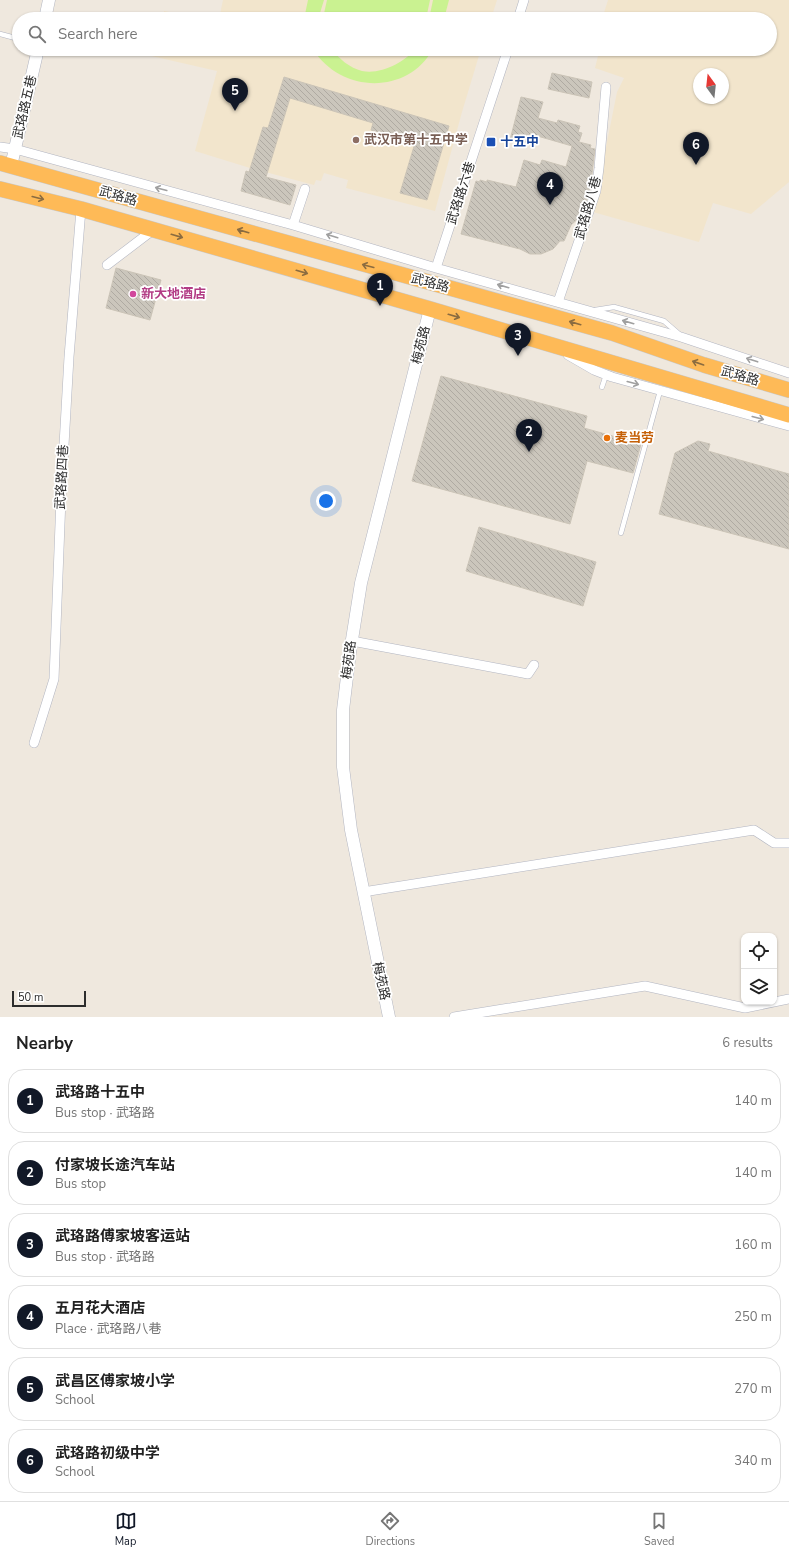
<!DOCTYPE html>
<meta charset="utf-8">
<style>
:root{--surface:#fff;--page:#f2f2f2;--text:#222;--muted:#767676;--line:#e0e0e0;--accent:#111827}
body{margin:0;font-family:"Nunito Sans","Noto Sans SC",sans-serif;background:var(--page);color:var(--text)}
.controls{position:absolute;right:12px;bottom:12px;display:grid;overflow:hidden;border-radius:8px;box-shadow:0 1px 3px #0004}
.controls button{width:36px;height:36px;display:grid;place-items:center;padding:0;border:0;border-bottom:1px solid var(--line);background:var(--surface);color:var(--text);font:20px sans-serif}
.compass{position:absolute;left:693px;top:68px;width:36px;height:36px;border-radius:50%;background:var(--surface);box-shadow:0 1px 3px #0004;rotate:345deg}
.scale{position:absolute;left:12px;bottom:10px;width:74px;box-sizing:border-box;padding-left:4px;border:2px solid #2d2d2d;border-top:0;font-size:11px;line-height:14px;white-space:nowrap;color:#2d2d2d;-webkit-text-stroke:3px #fff;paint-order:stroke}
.you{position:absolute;left:326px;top:501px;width:14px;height:14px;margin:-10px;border:3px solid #fff;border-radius:50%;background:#1a73e8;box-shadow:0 0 0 6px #1a73e833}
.badge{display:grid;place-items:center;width:26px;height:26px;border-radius:50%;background:var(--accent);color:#fff;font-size:13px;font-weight:700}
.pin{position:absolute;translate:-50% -33px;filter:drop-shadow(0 1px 2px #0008)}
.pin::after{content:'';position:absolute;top:21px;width:14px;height:12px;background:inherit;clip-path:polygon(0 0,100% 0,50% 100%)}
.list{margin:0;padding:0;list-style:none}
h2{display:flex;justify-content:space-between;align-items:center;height:52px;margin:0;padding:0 16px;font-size:17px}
h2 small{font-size:13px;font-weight:400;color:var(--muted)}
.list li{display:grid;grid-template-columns:26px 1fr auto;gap:12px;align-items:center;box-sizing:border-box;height:64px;margin:0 8px 8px;padding:0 8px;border:1px solid var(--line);border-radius:16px}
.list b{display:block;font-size:15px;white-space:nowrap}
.list p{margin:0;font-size:13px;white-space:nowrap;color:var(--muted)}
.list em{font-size:13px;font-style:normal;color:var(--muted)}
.icon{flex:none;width:22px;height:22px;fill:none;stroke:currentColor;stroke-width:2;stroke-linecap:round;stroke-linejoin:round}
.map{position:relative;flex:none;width:789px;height:1017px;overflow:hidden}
.search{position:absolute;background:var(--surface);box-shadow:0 1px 3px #0004;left:12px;right:12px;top:12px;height:44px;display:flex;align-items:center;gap:10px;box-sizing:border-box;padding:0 14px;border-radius:22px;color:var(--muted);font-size:15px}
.sheet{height:484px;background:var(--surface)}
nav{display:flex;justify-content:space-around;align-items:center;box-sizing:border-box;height:56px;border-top:1px solid var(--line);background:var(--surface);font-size:11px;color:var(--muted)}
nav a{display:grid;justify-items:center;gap:2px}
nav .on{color:var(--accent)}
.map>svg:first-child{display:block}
.education{fill:#f2e5cc;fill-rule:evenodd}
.pitch{fill:#caf291}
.building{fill:url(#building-back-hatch);stroke:#cbc4b7}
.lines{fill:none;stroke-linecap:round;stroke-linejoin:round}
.service-casing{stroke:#b2b5c1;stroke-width:5.5}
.minor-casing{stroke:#b2b5c1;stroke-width:10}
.tertiary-casing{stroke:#b2b5c1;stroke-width:13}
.trunk-casing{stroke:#c8c8c8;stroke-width:16}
.service{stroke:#fff;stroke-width:4.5}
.minor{stroke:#fff;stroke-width:9}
.tertiary{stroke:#fff;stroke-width:12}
.trunk{stroke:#feba57;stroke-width:15}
.oneway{stroke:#a0a0a0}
.oneway2{stroke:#8b6c40}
.education-dot{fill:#8d6e63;stroke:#fff;stroke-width:1.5}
.transit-dot{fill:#1a4fb4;stroke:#fff;stroke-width:1.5}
.hotel-dot{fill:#d1479c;stroke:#fff;stroke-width:1.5}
.food-dot{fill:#e8710a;stroke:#fff;stroke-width:1.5}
.labels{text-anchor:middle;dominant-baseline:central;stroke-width:3.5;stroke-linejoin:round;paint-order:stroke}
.street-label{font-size:13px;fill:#2d2d2d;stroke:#fff}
.education-label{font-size:13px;font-weight:bold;fill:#785e54;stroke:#fff;text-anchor:start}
.transit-label{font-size:13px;font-weight:bold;fill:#164399;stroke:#fff;text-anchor:start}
.hotel-label{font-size:13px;font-weight:bold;fill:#b23c85;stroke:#fff;text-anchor:start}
.food-label{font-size:13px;font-weight:bold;fill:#c56008;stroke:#fff;text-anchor:start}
</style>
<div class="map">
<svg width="789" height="1017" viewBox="0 0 789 1017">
<defs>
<pattern id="building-back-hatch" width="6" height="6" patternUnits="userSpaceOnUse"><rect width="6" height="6" fill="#cbc6bc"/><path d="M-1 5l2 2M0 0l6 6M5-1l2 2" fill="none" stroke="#afaaa2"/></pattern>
</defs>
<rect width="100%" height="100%" fill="#efe8de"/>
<path class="education" d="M223,0H497L491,19H219Z
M608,0H789V182L751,214L713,203L699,242L593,212L617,92L624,78L595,68L598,56L590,55L592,49H770V19H602ZM699,74H723V98H699Z
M164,11L205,19H163Z
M149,49H481L462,112L435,211L346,188L348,180L324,173L321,181L316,180L314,185L250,168L195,151L217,71L147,55Z"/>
<path class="pitch" d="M308,0H324L320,13L321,19H304Z
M327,0H430L426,19H327L323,18Z
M433,0H449L444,19H429Z
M313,49H332C339,59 350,68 362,71C381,75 404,62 416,49H433C407,96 340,93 313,49Z"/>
<path class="building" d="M552,73L592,82L589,98L548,89Z
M284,77L449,126L427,200L400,193L415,143L371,130L373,123L290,98L266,177L296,185L290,205L241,191L246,171L249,172L263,127L268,128Z
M521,97L543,102L538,118L557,123L558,120L580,126L578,132L582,133L579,142L591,145L590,148L595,149L590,190L582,215L571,225L564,241H560L553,249L541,254H530L520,249L461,234L476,181L480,182V180L487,182V180L516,187L524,160L540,165L542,160L566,167L572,146L534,135L531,145L510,140Z
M116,268L161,280L150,320L106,308Z
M441,376L587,416L584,428L641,444L633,473L587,461L570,524L412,481Z
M698,441L710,444L708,451L789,474V549L659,514L675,453Z
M479,527L596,562L583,606L466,571Z"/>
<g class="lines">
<defs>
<path id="service" d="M0,34L19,39
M595,310L614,307L664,321L679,334
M602,387L606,375
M621,533L660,391"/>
<path id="minor" d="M518,19L524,0
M0,147L15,149L293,225L436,268L681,337L789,373
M293,225L305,189
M107,265L153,230
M436,268L508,49
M558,302L596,191L599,168L606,87
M568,355L594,370L612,377L789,426
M352,641L528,674L534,665
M34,743L54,679L61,498L69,357L81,209
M363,892L754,830L774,843H789
M454,1017L645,986L745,1008L789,999"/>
<path id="tertiary" d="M45,19L49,0
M11,166L38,49
M389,1017L351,830L343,767V710L350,652L361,583L430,309"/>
<path id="trunk" d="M0,163L612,333L704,365L789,390
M0,189L81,209L430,309L789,415"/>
</defs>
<use href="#service" class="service-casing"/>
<use href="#minor" class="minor-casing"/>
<use href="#tertiary" class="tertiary-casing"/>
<use href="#trunk" class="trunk-casing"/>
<use href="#service" class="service"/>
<use href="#minor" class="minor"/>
<use href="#tertiary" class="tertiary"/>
<use href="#trunk" class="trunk"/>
</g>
<defs><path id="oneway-shaft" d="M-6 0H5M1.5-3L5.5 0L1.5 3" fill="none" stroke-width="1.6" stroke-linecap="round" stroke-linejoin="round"/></defs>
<g class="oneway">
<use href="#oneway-shaft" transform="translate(161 189) rotate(-165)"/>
<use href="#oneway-shaft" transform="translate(332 236) rotate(-163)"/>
<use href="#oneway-shaft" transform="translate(503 286) rotate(-164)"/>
<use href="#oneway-shaft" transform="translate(628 322) rotate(-164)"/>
<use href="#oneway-shaft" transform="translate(752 360) rotate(-162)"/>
<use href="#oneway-shaft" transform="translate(633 383) rotate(15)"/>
<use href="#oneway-shaft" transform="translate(758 418) rotate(15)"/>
</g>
<g class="oneway2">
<use href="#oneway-shaft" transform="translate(38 198) rotate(14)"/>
<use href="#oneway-shaft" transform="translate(243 231) rotate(-164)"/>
<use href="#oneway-shaft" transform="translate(177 236) rotate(16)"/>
<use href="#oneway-shaft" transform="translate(368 266) rotate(-165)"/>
<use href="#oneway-shaft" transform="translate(302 272) rotate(16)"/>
<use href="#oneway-shaft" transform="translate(454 316) rotate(16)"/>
<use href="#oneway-shaft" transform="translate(575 323) rotate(-164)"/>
<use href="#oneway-shaft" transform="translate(698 363) rotate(-161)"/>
</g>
<circle class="education-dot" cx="356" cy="140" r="4"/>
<rect class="transit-dot" x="486" y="137" width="10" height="10" rx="2"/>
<circle class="hotel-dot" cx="133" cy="294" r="4"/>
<circle class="food-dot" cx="607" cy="438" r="4"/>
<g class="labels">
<g class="street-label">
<text transform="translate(25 107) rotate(-77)">武珞路五巷</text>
<text transform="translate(461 193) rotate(-72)">武珞路六巷</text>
<text transform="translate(118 196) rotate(16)">武珞路</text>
<text transform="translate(588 208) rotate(-74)">武珞路八巷</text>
<text transform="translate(430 283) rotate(15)">武珞路</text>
<text transform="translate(421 345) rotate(-76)">梅苑路</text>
<text transform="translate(740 376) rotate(16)">武珞路</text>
<text transform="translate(62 477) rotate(-87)">武珞路四巷</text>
<text transform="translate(349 660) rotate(-83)">梅苑路</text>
<text transform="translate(381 981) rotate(78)">梅苑路</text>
</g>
<g class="education-label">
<text x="364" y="140">武汉市第十五中学</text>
</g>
<g class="transit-label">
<text x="500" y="142">十五中</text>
</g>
<g class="hotel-label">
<text x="141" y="294">新大地酒店</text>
</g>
<g class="food-label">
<text x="615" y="438">麦当劳</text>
</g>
</g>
</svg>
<div class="controls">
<button><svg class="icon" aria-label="locate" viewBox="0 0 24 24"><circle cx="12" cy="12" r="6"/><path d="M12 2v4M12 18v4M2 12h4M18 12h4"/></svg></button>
<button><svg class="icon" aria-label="layers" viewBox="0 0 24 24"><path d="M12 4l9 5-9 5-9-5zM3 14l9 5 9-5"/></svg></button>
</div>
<svg class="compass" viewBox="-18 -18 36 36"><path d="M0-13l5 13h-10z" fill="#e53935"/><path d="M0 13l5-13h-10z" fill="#767676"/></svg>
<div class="scale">50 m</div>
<div class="you"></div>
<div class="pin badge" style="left:380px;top:306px">1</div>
<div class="pin badge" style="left:529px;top:452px">2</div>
<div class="pin badge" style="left:518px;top:356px">3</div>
<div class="pin badge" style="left:550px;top:205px">4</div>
<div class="pin badge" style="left:235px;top:111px">5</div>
<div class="pin badge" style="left:696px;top:165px">6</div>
<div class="search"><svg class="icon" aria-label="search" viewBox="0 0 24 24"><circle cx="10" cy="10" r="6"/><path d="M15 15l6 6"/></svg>Search here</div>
</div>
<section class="sheet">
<h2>Nearby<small>6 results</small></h2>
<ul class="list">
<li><span class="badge">1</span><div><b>武珞路十五中</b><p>Bus stop · 武珞路</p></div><em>140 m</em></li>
<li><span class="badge">2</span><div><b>付家坡长途汽车站</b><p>Bus stop</p></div><em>140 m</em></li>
<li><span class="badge">3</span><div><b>武珞路傅家坡客运站</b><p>Bus stop · 武珞路</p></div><em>160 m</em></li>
<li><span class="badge">4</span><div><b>五月花大酒店</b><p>Place · 武珞路八巷</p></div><em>250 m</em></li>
<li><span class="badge">5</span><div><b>武昌区傅家坡小学</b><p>School</p></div><em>270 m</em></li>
<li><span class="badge">6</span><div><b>武珞路初级中学</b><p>School</p></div><em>340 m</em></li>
</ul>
</section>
<nav>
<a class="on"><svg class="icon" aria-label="map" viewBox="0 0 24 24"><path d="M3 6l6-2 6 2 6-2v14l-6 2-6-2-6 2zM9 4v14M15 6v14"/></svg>Map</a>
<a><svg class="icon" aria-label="directions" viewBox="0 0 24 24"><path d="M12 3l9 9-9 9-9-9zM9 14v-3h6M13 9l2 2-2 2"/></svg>Directions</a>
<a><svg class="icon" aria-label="saved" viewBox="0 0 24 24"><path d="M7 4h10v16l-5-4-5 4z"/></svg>Saved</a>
</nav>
